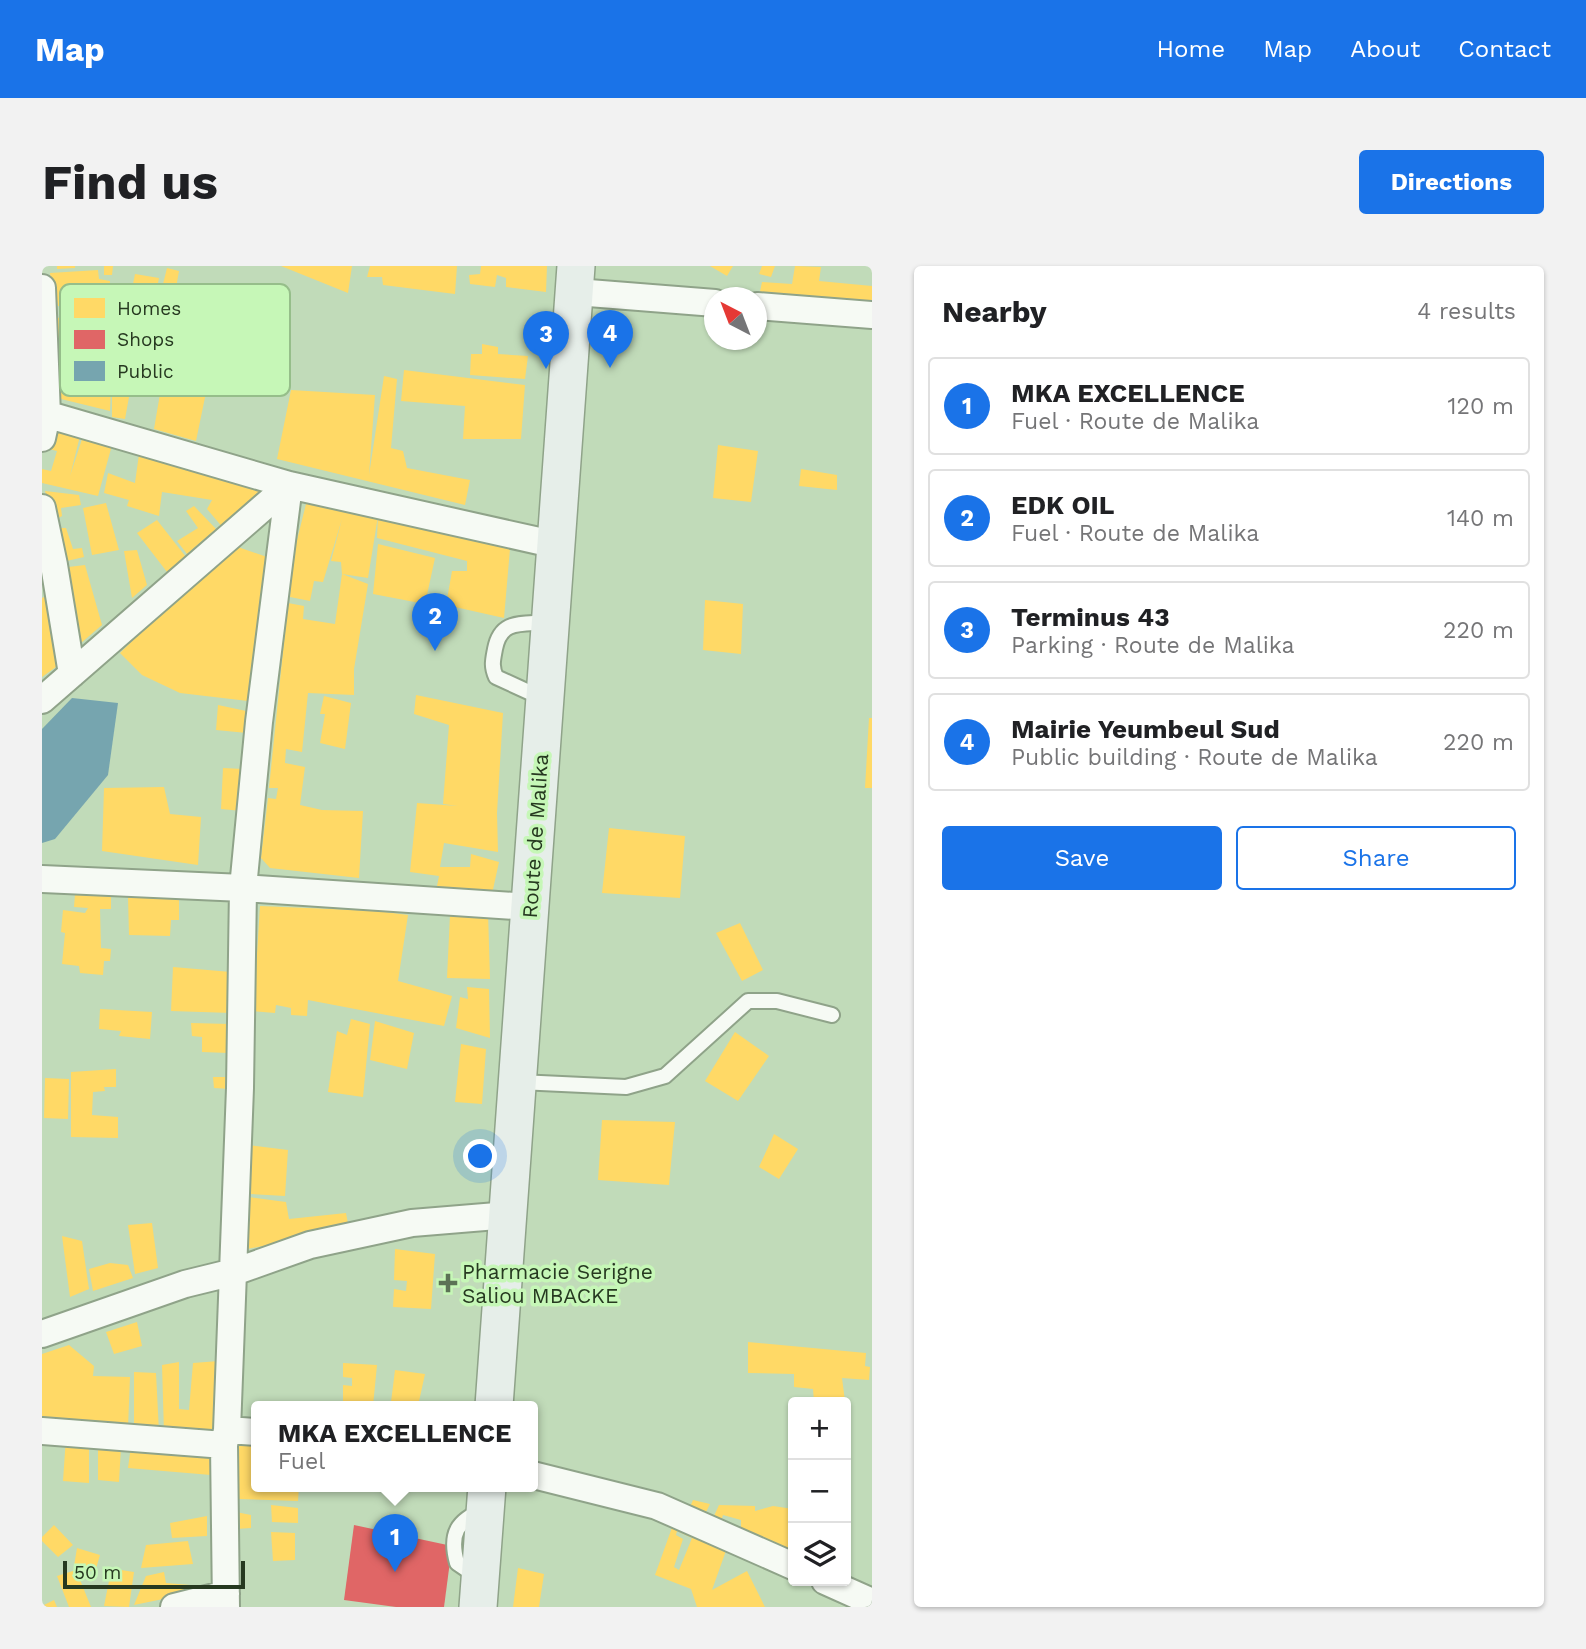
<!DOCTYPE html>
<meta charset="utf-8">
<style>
:root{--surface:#fff;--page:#f2f2f2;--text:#202124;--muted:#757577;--line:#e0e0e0;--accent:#1a73e8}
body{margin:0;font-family:"Work Sans",sans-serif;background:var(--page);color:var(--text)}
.controls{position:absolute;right:21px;bottom:21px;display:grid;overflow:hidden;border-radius:7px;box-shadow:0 2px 5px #0004}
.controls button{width:63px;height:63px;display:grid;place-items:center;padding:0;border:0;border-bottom:2px solid var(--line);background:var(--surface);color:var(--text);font:35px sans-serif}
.compass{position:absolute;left:662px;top:21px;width:63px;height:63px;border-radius:50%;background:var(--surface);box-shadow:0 2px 5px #0004;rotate:318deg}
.scale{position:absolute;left:21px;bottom:18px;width:182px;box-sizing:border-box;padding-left:7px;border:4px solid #263920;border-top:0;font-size:19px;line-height:24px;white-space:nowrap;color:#263920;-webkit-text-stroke:5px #c6f7b7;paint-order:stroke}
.you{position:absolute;left:439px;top:891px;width:24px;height:24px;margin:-18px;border:5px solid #fff;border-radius:50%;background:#1a73e8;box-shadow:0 0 0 10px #1a73e833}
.badge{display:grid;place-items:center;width:46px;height:46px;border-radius:50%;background:var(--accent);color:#fff;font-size:23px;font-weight:700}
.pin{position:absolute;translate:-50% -58px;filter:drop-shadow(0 2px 4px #0008)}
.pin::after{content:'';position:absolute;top:37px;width:24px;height:21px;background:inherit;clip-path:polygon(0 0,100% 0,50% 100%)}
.popup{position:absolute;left:209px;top:1135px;width:287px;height:91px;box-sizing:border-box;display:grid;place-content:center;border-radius:7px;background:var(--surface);filter:drop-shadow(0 2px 5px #0005);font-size:23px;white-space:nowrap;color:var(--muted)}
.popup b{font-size:26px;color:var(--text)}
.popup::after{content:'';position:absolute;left:50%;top:100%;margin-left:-14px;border:14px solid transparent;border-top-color:var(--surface)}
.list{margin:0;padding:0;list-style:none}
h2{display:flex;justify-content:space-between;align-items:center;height:91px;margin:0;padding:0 28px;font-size:30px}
h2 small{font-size:23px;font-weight:400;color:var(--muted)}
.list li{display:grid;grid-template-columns:46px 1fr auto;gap:21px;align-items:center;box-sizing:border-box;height:98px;margin:0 14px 14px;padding:0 14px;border:2px solid var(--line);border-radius:7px}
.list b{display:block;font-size:26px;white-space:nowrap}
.list p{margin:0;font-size:23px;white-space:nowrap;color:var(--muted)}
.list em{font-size:23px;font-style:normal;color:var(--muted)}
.actions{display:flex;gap:14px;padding:21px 28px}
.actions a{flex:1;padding:16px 0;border:2px solid var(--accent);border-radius:7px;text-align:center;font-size:24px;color:var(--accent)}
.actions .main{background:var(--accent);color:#fff}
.icon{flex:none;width:38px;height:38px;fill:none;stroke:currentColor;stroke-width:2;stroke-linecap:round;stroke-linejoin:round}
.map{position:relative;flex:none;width:830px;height:1341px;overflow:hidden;border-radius:7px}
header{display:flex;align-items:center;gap:42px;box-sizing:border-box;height:98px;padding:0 35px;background:var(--accent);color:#fff}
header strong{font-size:33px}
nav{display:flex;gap:38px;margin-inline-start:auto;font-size:24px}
.intro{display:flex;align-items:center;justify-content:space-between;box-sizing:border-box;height:168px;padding:0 42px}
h1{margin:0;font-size:49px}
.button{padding:18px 32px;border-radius:7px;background:var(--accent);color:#fff;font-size:24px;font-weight:700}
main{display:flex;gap:42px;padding:0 42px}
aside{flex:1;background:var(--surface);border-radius:7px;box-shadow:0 2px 5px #0004}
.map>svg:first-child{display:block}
.homes{fill:#ffd966;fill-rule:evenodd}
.shops{fill:#e06666}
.public{fill:#76a5af}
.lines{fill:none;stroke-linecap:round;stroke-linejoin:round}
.lane-casing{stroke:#8fa389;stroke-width:18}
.street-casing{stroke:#8fa389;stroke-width:30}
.secondary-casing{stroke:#8fa389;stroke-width:40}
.lane{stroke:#f6faf4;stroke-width:14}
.street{stroke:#f6faf4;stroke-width:26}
.secondary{stroke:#e6eee9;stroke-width:37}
.poi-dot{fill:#5c7256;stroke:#c6f7b7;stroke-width:2.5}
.labels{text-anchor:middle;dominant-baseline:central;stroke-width:7;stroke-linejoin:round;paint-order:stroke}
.street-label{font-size:21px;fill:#263920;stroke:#c6f7b7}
.poi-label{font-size:21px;fill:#263920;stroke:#c6f7b7;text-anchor:start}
.key{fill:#c6f7b7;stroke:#96be8a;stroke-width:2}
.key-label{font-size:19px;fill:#263920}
</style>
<header>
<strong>Map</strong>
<nav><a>Home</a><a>Map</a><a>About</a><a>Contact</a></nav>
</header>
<div class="intro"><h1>Find us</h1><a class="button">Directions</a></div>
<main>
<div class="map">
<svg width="830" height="1341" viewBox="0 0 830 1341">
<rect width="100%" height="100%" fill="#c1dbb9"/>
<path class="homes" d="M15,0H33V2L15,3Z
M62,0H71L70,9H62Z
M239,0H310L306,27Z
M328,0H415L413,28L341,19L340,11H325Z
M439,0H505L504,26L464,21V12L455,9L453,21L428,18L427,9L438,8Z
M668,0H691L685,10Z
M720,0H733L729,11L717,8Z
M753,0L779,1L777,15L830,20V37L774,31L717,30L720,16L750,18Z
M125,2L137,5L134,22L121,18Z
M56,4L57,13L68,15L67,39L16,40L14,29H10L8,7Z
M93,8L117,12L110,47L74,44L72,32L88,33Z
M70,49V63L122,68L120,116L139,121L146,98L168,107L154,175L112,163L120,116L91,109L83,153L70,151V98L68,145L15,132L12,52Z
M129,53L167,56L164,69L142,65L141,72L178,83L173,103L124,91Z
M440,78L456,81V88L486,90L483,113L428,109L429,88H440Z
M362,104L483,119L479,173H421L423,140L359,135Z
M342,110L355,113L349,182L361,185L365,202L428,214L423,239L235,193L249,124L333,129L327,209Z
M8,160L38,170L28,210L41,170L70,179L56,230L0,217V203L9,205L15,185L3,182Z
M676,179L716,185L709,236L671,232Z
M97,188L225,218L182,263L165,243L170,234L120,226L117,250L85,240L87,234L62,227L66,207L93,217Z
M759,203L795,209V224L757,220Z
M3,225L37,229L39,239L19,242L20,250L11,255Z
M265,234L336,250L326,312L300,308L326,318L312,403V429L266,427L260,486L244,483L243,497L263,501L258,539L280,544L321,545L317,612L228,602L219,592L226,532L234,533L236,522H227L246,337L262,340L261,353L293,358L300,308L299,296L289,295L300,253L281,316L272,315L268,335L248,331L251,290Z
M64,237L77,284L50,289L41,242Z
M152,240L174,263L145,288L135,275L156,262L144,245Z
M336,250L468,283L462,352L404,339L410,305H425V295L335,272Z
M115,254L144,291L125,306L95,267Z
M9,262H24L31,283L40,282L42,291L16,297Z
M187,278L225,291L218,363L210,397L206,435L138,427L100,409L78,387Z
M336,278L393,292L383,338L331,328Z
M95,284L105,319L90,332L82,285Z
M43,299L60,359L32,383L18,302Z
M6,329L25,393L0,411V332Z
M663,334L701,338L699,388L661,384Z
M374,429L461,447L455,547L456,586L402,577L398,601H428L429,588L457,596L450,628L394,625L397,610L368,606L375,537L416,540L401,538L407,459L372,448Z
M282,430L309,437L303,483L278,477L283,448H278Z
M176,439L209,446L205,467L174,464Z
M827,452H830V522H823Z
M181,502L201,503L200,545L179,543Z
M122,521L128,548L159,551L156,599L60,585L62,522Z
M567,562L643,570L638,632L560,627Z
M33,628L69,630V643H58L59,682L69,683L68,695H62L61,709L38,707L37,700L20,698L23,667L19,666L21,644L43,647L46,642L32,641Z
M103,628L137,632V654H129L128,670L87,669L86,631L104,632Z
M218,640L335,645L366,649L356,715L410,730L402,760L266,734L265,750L249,749V742L234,739L233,747L208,745L215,688Z
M446,646L448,713L405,712L408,649Z
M698,657L721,704L700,715L674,667Z
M131,701L189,706L190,747L129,745Z
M425,721L447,723L448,772L414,762L418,731L426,733Z
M58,743L110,746L108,773L77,770L79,765L57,763Z
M309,753L328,758L321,831L286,826L295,765L305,769Z
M333,755L372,767L365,803L328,794Z
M149,757L188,758L187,787L160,786V771L150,770Z
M693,766L727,790L696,835L663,815Z
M419,778L444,783L440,838L413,836Z
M74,803V821H62L63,825L51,826L50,849L76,851V872L29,871V806Z
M171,811H189V823L172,822Z
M3,812L27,813L26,853L2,852Z
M560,854L633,856L627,919L556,914Z
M732,868L756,883L737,913L717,901Z
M207,879L246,884L243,930L208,928L210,890H206Z
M206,931L244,936L247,953L304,947L307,963L205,983L203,953L207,952Z
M110,957L116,1002L93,1008L86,959Z
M20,970L40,975L47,1023L28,1031Z
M353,983L393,988L389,1043L351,1041L352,1023L364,1025L365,1015L352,1014Z
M68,997L86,999L91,1012L51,1025L47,1003Z
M95,1056L100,1080L72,1088L64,1066Z
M706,1076L824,1087L823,1100L828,1101L827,1114L800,1112L803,1135L785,1134V1136H772L771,1123L752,1121V1108L706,1107Z
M27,1079L52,1100L51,1110L88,1111L86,1162L0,1156V1088Z
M177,1095L174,1168L122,1167L120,1099L137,1096V1143L147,1144L151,1097Z
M301,1097L335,1099L331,1140H301V1119L310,1120V1112L301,1111Z
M353,1104L383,1108L376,1140H363L349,1136Z
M92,1106L114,1107L117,1166L92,1164Z
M24,1171L47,1175V1217L21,1215Z
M56,1177L79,1181L77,1216L56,1214Z
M195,1177H215V1220H257L256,1235L195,1233Z
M89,1180L170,1186L169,1209L86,1202Z
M651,1234L668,1238L663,1248L648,1241Z
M229,1239L256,1242V1257L230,1256Z
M677,1239L713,1240V1245L731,1240L751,1243L749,1288L699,1263V1254L681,1249L679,1255L672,1250Z
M194,1246L209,1249V1262L194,1263Z
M165,1250V1270L130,1272L128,1257Z
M632,1256L686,1279L670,1324L705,1305L723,1341H655L649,1323L613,1309ZM635,1265L650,1272L637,1304L632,1301L641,1273L634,1269Z
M12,1259L31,1279L16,1291L0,1275V1271Z
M229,1266L253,1267V1294L231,1295Z
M146,1275L151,1298L99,1302L104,1279Z
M35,1282L58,1289L53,1306L32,1300Z
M66,1302L92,1306L87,1341L62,1340L67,1315L62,1312Z
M476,1302L502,1308L497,1341H471Z
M34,1304L49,1341H27L15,1310Z
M122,1306L124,1317L148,1319L150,1327L92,1339L104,1310Z
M12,1334L15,1341H0V1340Z"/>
<path class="shops" d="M312,1259L410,1280L402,1341H354L302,1334Z"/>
<path class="public" d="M30,432L76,437L66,509L13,573L0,577V463Z"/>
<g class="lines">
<defs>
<path id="lane" d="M502,433L454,411C449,400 451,394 453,383C459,352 481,359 507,356
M477,816L584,821L623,810L706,735H735L790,749
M434,1310L415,1297C407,1268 415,1254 442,1244"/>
<path id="street" d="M0,22L5,149L0,172
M534,26L673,37
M715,40L830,49
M0,147L247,219L515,279
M0,242L12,299L30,408
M0,434L247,219
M0,613L201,622L488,641
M0,1068L143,1018L192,1006L268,979L370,957L467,949
M185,1164L215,1166
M0,1165L182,1179
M491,1209L615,1240L751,1300
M783,1315L830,1336
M132,1341L184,1328
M184,1341L182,1179L185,1164L198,822L201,622L217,456L247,219"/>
<path id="secondary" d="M452,1140L534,0
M436,1341L445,1220"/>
</defs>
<use href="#lane" class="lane-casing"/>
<use href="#street" class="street-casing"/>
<use href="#secondary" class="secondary-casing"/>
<use href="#lane" class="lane"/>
<use href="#street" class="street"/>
<use href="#secondary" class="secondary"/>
</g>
<path class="poi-dot" d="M402.5 1006.5h7v7h7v7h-7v7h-7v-7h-7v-7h7z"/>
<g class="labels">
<g class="street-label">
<text transform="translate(493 570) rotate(-86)">Route de Malika</text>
</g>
<g class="poi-label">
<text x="420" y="1005">Pharmacie Serigne<tspan x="420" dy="24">Saliou MBACKE</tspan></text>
</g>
</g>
<rect x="18" y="18" width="230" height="112" rx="10" class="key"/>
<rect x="32" y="32" width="31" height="20" fill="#ffd966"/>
<rect x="32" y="64" width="31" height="19" fill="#e06666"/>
<rect x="32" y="95" width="31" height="20" fill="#76a5af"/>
<g class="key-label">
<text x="75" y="49">Homes</text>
<text x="75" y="80">Shops</text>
<text x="75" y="112">Public</text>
</g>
</svg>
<div class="controls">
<button>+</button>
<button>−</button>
<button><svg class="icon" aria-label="layers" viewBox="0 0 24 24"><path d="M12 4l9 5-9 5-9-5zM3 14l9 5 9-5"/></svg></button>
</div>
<svg class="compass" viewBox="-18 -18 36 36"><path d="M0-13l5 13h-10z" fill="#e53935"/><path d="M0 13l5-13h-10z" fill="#757577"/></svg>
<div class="scale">50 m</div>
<div class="you"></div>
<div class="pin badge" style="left:353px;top:1306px">1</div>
<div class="popup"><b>MKA EXCELLENCE</b>Fuel</div>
<div class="pin badge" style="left:393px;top:385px">2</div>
<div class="pin badge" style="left:504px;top:103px">3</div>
<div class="pin badge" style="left:568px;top:102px">4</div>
</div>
<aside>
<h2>Nearby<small>4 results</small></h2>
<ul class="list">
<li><span class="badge">1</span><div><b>MKA EXCELLENCE</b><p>Fuel · Route de Malika</p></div><em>120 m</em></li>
<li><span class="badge">2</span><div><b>EDK OIL</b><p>Fuel · Route de Malika</p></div><em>140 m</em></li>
<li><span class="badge">3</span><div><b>Terminus 43</b><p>Parking · Route de Malika</p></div><em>220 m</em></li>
<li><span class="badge">4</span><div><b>Mairie Yeumbeul Sud</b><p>Public building · Route de Malika</p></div><em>220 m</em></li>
</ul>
<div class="actions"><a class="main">Save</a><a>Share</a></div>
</aside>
</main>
